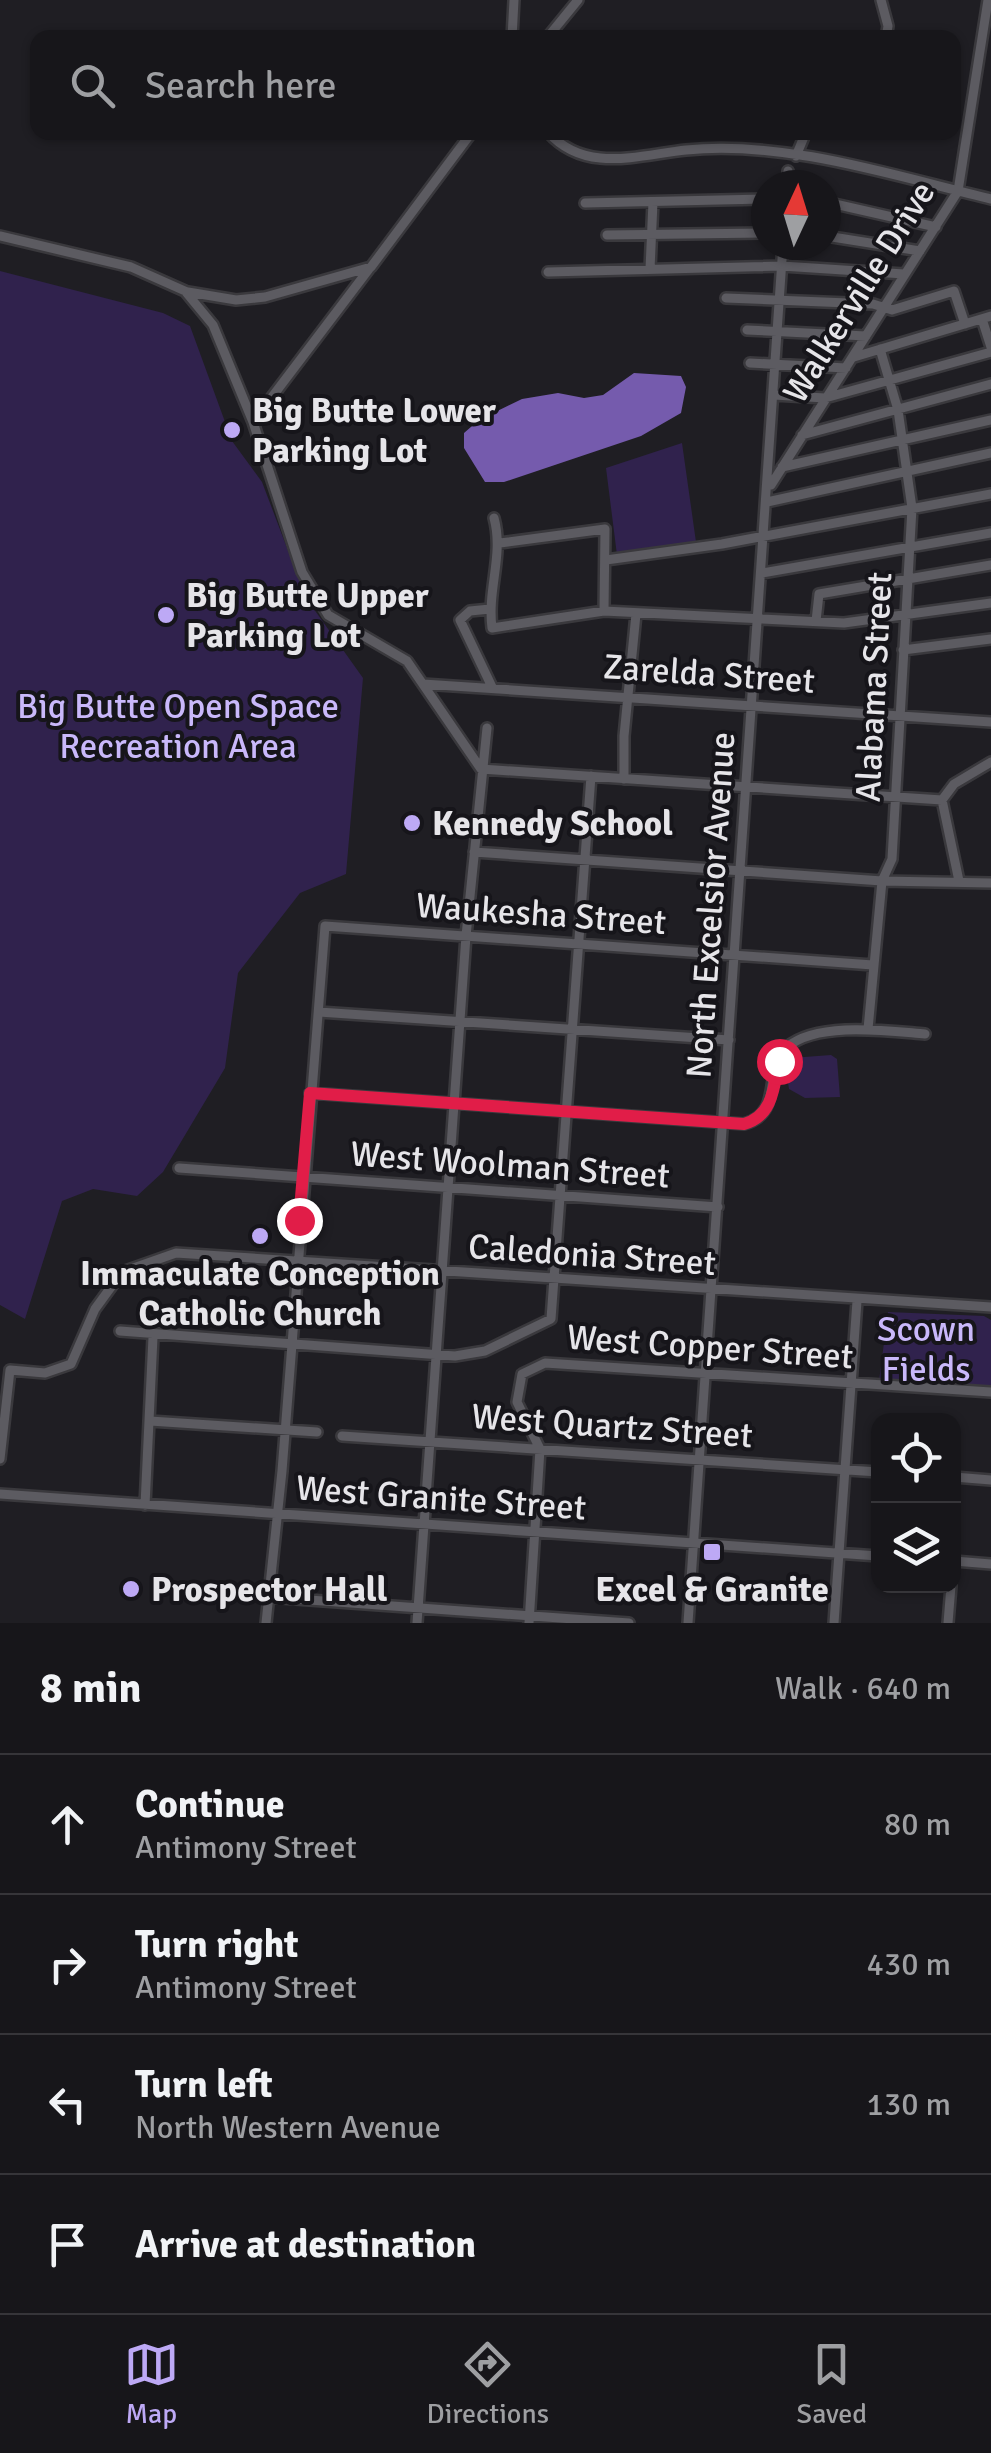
<!DOCTYPE html>
<meta charset="utf-8">
<style>
:root{--surface:#17161a;--page:#242327;--text:#f1f3f6;--muted:#9e9fa2;--line:#363539;--accent:#bda9f5}
body{margin:0;font-family:Signika,sans-serif;background:var(--page);color:var(--text)}
.controls{position:absolute;right:30px;bottom:30px;display:grid;overflow:hidden;border-radius:20px;box-shadow:0 2px 8px #0004}
.controls button{width:90px;height:90px;display:grid;place-items:center;padding:0;border:0;border-bottom:2px solid var(--line);background:var(--surface);color:var(--text);font:50px sans-serif}
.compass{position:absolute;left:751px;top:170px;width:90px;height:90px;border-radius:50%;background:var(--surface);box-shadow:0 2px 8px #0004;rotate:4deg}
.stop{position:absolute;width:30px;height:30px;margin:-22px;border:8px solid #e11d48;border-radius:50%;background:#fff}
.stop.end{background:#e11d48;border-color:#fff;box-shadow:0 2px 10px #0008}
.list{margin:0;padding:0;list-style:none}
h2{display:flex;justify-content:space-between;align-items:center;height:130px;margin:0;padding:0 40px;font-size:42px}
h2 small{font-size:32px;font-weight:400;color:var(--muted)}
.list li{display:grid;grid-template-columns:65px 1fr auto;gap:30px;align-items:center;box-sizing:border-box;height:140px;padding:0 40px;border-top:2px solid var(--line)}
.list b{display:block;font-size:38px;white-space:nowrap}
.list p{margin:0;font-size:32px;white-space:nowrap;color:var(--muted)}
.list em{font-size:32px;font-style:normal;color:var(--muted)}
.icon{flex:none;width:55px;height:55px;fill:none;stroke:currentColor;stroke-width:2;stroke-linecap:round;stroke-linejoin:round}
.map{position:relative;flex:none;width:991px;height:1623px;overflow:hidden}
.search{position:absolute;background:var(--surface);box-shadow:0 2px 8px #0004;left:30px;right:30px;top:30px;height:110px;display:flex;align-items:center;gap:25px;box-sizing:border-box;padding:0 35px;border-radius:20px;color:var(--muted);font-size:38px}
.sheet{height:690px;background:var(--surface)}
nav{display:flex;justify-content:space-around;align-items:center;box-sizing:border-box;height:140px;border-top:2px solid var(--line);background:var(--surface);font-size:28px;color:var(--muted)}
nav a{display:grid;justify-items:center;gap:5px}
nav .on{color:var(--accent)}
.map>svg:first-child{display:block}
.green{fill:#30224d}
.water{fill:#755bad}
.lines{fill:none;stroke-linecap:round;stroke-linejoin:round}
.minor-casing{stroke:#3a393d;stroke-width:14}
.minor{stroke:#5c5b61;stroke-width:9}
.route{stroke:#e11d48;stroke-width:12}
.poi-dot{fill:#bda9f5;stroke:#16151a;stroke-width:4}
.labels{text-anchor:middle;dominant-baseline:central;stroke-width:8;stroke-linejoin:round;paint-order:stroke}
.street-label{font-size:35px;fill:#e6e5e9;stroke:#16151a}
.poi-label{font-size:35px;font-weight:bold;fill:#e6e5e9;stroke:#16151a;text-anchor:start}
.park-label{font-size:35px;fill:#c9b8fa;stroke:#16151a}
</style>
<div class="map">
<svg width="991" height="1623" viewBox="0 0 991 1623">
<rect width="100%" height="100%" fill="#1f1e23"/>
<path class="green" d="M0,271L163,313L190,326L232,441L262,482L306,598L363,678L346,874L300,893L238,973L225,1068L163,1172L137,1196L93,1189L62,1201L25,1319L0,1305Z
M682,443L696,542L617,555L606,468Z
M831,1055L837,1059L840,1097L805,1098L789,1089L786,1070L791,1058Z
M888,1312L984,1316L991,1320V1389L879,1381Z"/>
<path class="water" d="M634,373L681,376L686,387L681,413L641,436L504,482H485L464,448V433L479,420L522,399L558,393L584,398L603,395Z"/>
<g class="lines">
<defs>
<path id="minor" d="M881,0L888,26L886,38
M512,38L514,0
M547,38L578,0
M548,132C585,174 639,155 686,150C786,140 895,176 991,199
M796,156L806,132
M787,185L788,171
M826,202L936,227
M585,203L766,199
M607,235L766,233
M0,236L131,267L185,291L213,325L253,422L302,572L328,615L407,661L481,769L942,800
M826,236L920,251
M650,269L653,202
M548,272L782,266L904,274
M188,292L236,300L265,297L371,267L472,132
M726,298L873,304L892,310L954,291L965,324
M982,319L991,347
M747,330L866,336
M854,357L991,316
M750,363L846,368
M774,395L825,398L991,352
M253,422L369,269
M802,435L991,384
M782,467L991,420
M771,485L958,191L988,0
M767,502L991,453
M494,518C504,555 487,589 492,628L604,611L844,623L991,603
M500,543L605,529L604,611
M606,560L722,544L991,494
M762,573L991,533
M490,609L470,611L460,620L492,687
M816,621L819,594L991,565
M903,650L991,639
M423,684L991,722
M624,779V736L636,614
M474,852L882,881L991,883
M959,881L942,800L954,784L991,762
M319,1012L729,1040
M868,1029L882,881L892,859L912,508L898,410L880,349
M310,1093L744,1124C785,1113 762,1068 787,1047C818,1021 888,1031 925,1034
M179,1168L718,1207
M120,1331L455,1356L485,1351L551,1319L591,776
M150,1421L317,1432
M342,1436L878,1472
M0,1459L10,1370L45,1373L71,1364L95,1309L122,1272L176,1253L991,1307
M954,1477L991,1480
M0,1494L878,1556
M145,1505L153,1337
M954,1561L991,1564
M268,1597L629,1623
M266,1623L282,1471L325,926L873,965
M417,1623L466,936L487,728
M529,1623L540,1449L517,1402L522,1374L545,1363L991,1392
M688,1623L783,245
M834,1623L857,1301
M948,1623L951,1586"/>
</defs>
<use href="#minor" class="minor-casing"/>
<use href="#minor" class="minor"/>
</g>
<g class="lines">
<path class="route" d="M299,1220L310,1093L744,1124C773,1116 774,1087 779,1061"/>
</g>
<g class="poi-dot">
<circle cx="232" cy="430" r="10"/>
<circle cx="166" cy="615" r="10"/>
<circle cx="412" cy="823" r="10"/>
<circle cx="260" cy="1236" r="10"/>
<rect x="702" y="1542" width="20" height="20" rx="5"/>
<circle cx="131" cy="1589" r="10"/>
</g>
<g class="labels">
<g class="street-label">
<text transform="translate(859 292) rotate(-58)">Walkerville Drive</text>
<text transform="translate(709 674) rotate(4)">Zarelda Street</text>
<text transform="translate(874 687) rotate(-87)">Alabama Street</text>
<text transform="translate(711 905) rotate(-86)">North Excelsior Avenue</text>
<text transform="translate(541 914) rotate(4)">Waukesha Street</text>
<text transform="translate(510 1165) rotate(4)">West Woolman Street</text>
<text transform="translate(592 1255) rotate(4)">Caledonia Street</text>
<text transform="translate(710 1347) rotate(4)">West Copper Street</text>
<text transform="translate(612 1426) rotate(4)">West Quartz Street</text>
<text transform="translate(441 1498) rotate(4)">West Granite Street</text>
</g>
<g class="poi-label">
<text x="252" y="410">Big Butte Lower<tspan x="252" dy="40">Parking Lot</tspan></text>
<text x="186" y="595">Big Butte Upper<tspan x="186" dy="40">Parking Lot</tspan></text>
<text x="432" y="823">Kennedy School</text>
<text x="260" y="1273" text-anchor="middle">Immaculate Conception<tspan x="260" dy="40">Catholic Church</tspan></text>
<text x="151" y="1589">Prospector Hall</text>
<text x="712" y="1589" text-anchor="middle">Excel &amp; Granite</text>
</g>
<g class="park-label">
<text x="178" y="706">Big Butte Open Space<tspan x="178" dy="40">Recreation Area</tspan></text>
<text x="926" y="1329">Scown<tspan x="926" dy="40">Fields</tspan></text>
</g>
</g>
</svg>
<div class="controls">
<button><svg class="icon" aria-label="locate" viewBox="0 0 24 24"><circle cx="12" cy="12" r="6"/><path d="M12 2v4M12 18v4M2 12h4M18 12h4"/></svg></button>
<button><svg class="icon" aria-label="layers" viewBox="0 0 24 24"><path d="M12 4l9 5-9 5-9-5zM3 14l9 5 9-5"/></svg></button>
</div>
<svg class="compass" viewBox="-18 -18 36 36"><path d="M0-13l5 13h-10z" fill="#e53935"/><path d="M0 13l5-13h-10z" fill="#9e9fa2"/></svg>
<div class="stop" style="left:779px;top:1061px"></div>
<div class="stop end" style="left:299px;top:1220px"></div>
<div class="search"><svg class="icon" aria-label="search" viewBox="0 0 24 24"><circle cx="10" cy="10" r="6"/><path d="M15 15l6 6"/></svg>Search here</div>
</div>
<section class="sheet">
<h2>8 min<small>Walk · 640 m</small></h2>
<ul class="list">
<li><svg class="icon" aria-label="ahead" viewBox="0 0 24 24"><path d="M12 20V5M6 11l6-6 6 6"/></svg><div><b>Continue</b><p>Antimony Street</p></div><em>80 m</em></li>
<li><svg class="icon" aria-label="right" viewBox="0 0 24 24"><path d="M7 20v-9h11M14 6l5 5-5 5"/></svg><div><b>Turn right</b><p>Antimony Street</p></div><em>430 m</em></li>
<li><svg class="icon" aria-label="left" viewBox="0 0 24 24"><path d="M17 20v-9H6M10 6l-5 5 5 5"/></svg><div><b>Turn left</b><p>North Western Avenue</p></div><em>130 m</em></li>
<li><svg class="icon" aria-label="arrive" viewBox="0 0 24 24"><path d="M6 21V4h12l-3 4 3 4H6"/></svg><div><b>Arrive at destination</b></div></li>
</ul>
</section>
<nav>
<a class="on"><svg class="icon" aria-label="map" viewBox="0 0 24 24"><path d="M3 6l6-2 6 2 6-2v14l-6 2-6-2-6 2zM9 4v14M15 6v14"/></svg>Map</a>
<a><svg class="icon" aria-label="directions" viewBox="0 0 24 24"><path d="M12 3l9 9-9 9-9-9zM9 14v-3h6M13 9l2 2-2 2"/></svg>Directions</a>
<a><svg class="icon" aria-label="saved" viewBox="0 0 24 24"><path d="M7 4h10v16l-5-4-5 4z"/></svg>Saved</a>
</nav>
